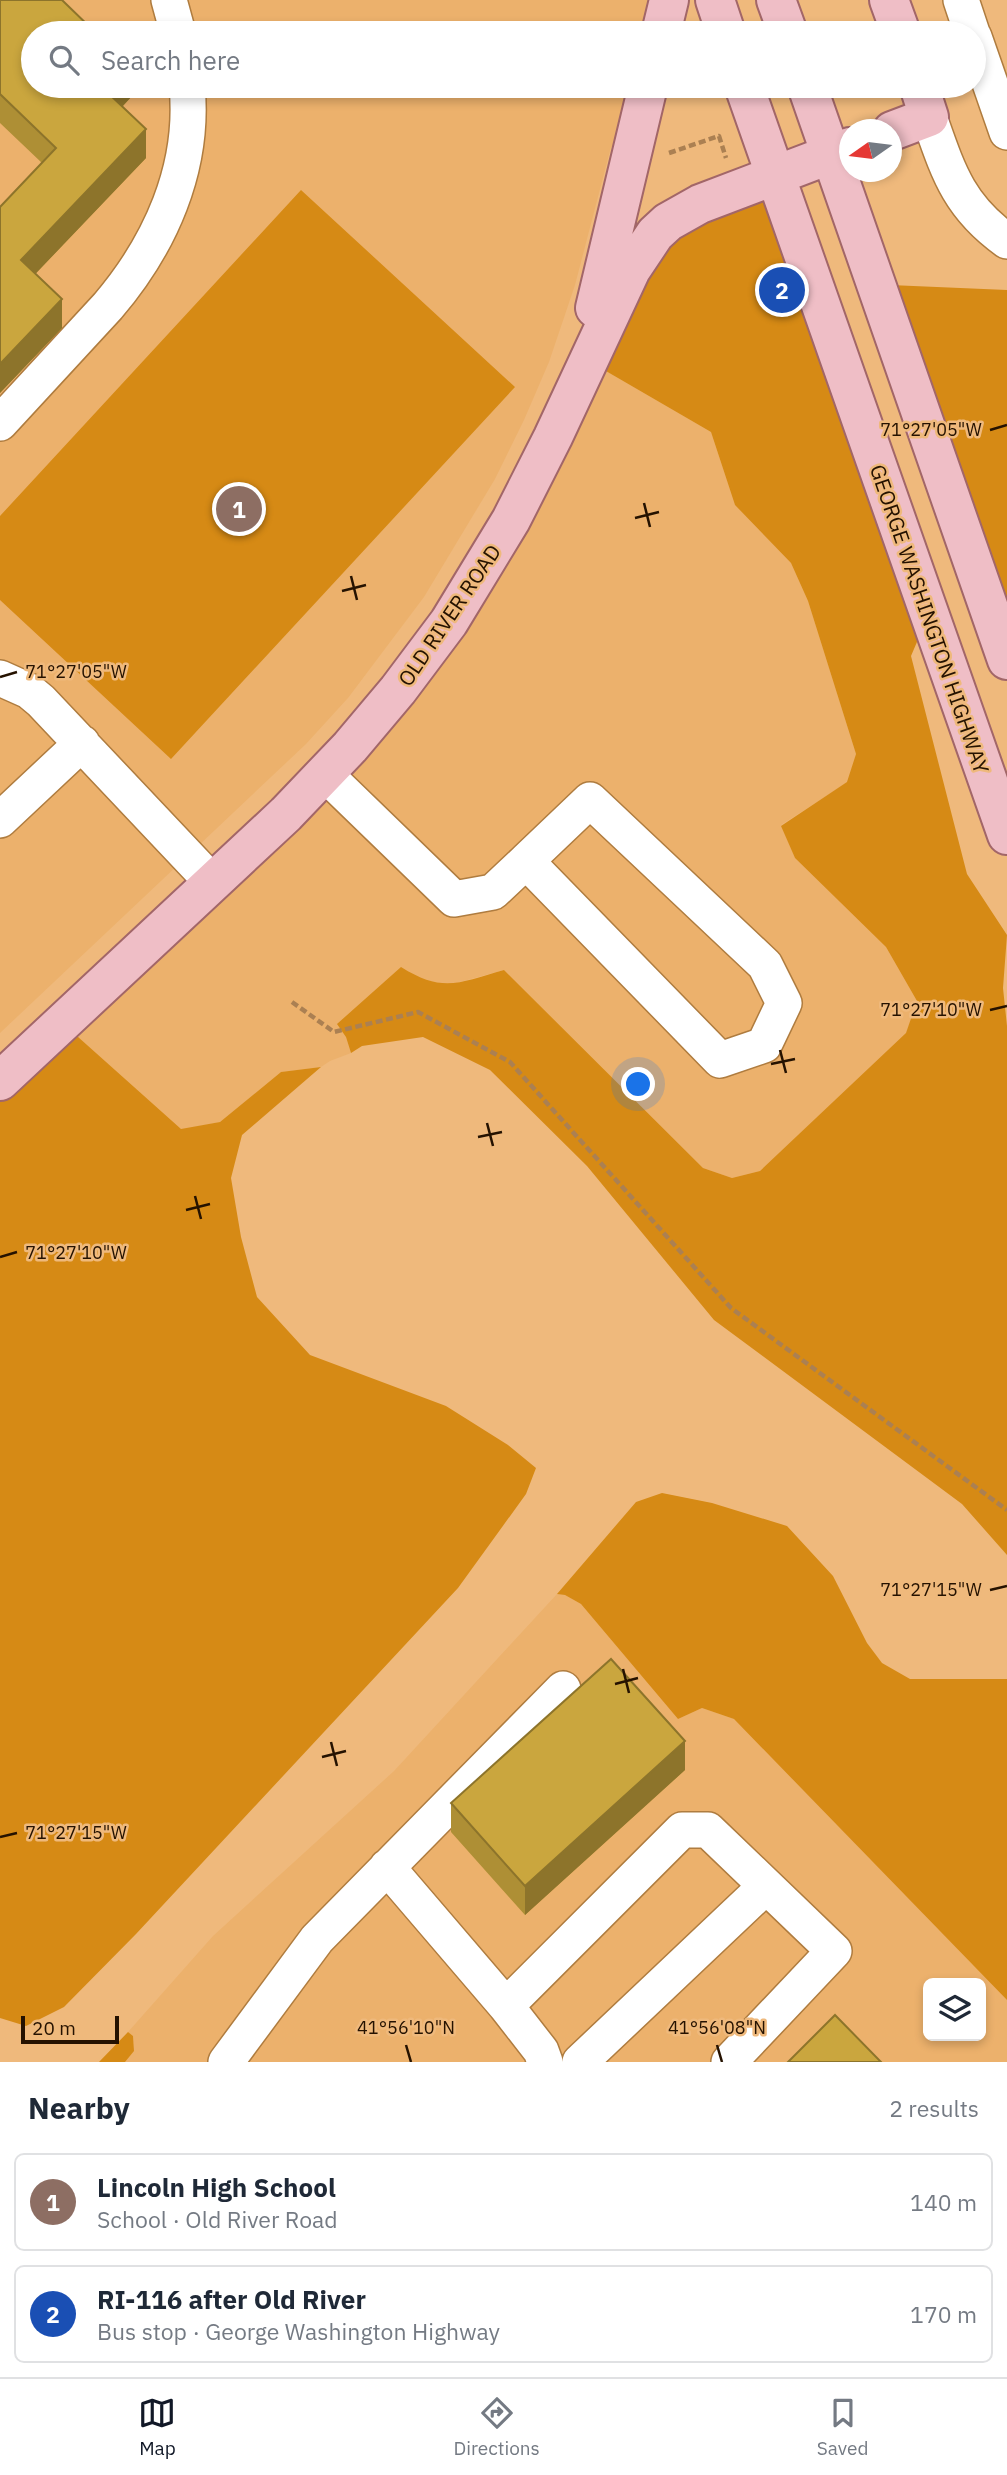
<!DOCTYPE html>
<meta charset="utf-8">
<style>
:root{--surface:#fff;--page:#f6f6f7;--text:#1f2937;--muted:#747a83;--line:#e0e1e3;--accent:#111827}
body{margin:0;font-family:"IBM Plex Sans",sans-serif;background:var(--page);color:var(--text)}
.controls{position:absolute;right:21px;bottom:21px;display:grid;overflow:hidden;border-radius:10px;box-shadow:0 4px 10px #0003}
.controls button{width:63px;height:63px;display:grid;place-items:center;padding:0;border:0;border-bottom:2px solid var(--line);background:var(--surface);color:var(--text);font:35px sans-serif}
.compass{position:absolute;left:839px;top:119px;width:63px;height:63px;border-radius:50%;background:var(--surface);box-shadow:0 4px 10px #0003;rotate:256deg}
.scale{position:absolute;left:21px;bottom:18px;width:98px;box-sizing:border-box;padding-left:7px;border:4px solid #251200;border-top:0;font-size:19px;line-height:24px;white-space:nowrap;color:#251200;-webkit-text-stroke:5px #efb97c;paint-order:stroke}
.you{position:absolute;left:639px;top:1085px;width:24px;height:24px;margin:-18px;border:5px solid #fff;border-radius:50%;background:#1a73e8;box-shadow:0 0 0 10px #1a73e833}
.badge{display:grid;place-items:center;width:46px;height:46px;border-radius:50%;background:var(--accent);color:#fff;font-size:23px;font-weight:700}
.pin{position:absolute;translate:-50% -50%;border:4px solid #fff;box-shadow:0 2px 7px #0006}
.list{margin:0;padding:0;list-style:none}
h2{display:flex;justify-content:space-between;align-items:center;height:91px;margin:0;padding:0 28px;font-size:30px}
h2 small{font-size:23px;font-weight:400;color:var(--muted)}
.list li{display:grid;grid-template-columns:46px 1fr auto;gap:21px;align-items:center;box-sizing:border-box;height:98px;margin:0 14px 14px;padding:0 14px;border:2px solid var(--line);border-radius:10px}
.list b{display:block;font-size:26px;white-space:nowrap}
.list p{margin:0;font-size:23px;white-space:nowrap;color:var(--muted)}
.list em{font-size:23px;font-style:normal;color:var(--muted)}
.icon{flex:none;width:38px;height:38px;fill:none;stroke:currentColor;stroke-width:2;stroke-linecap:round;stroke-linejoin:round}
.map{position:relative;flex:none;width:1007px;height:2062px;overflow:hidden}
.search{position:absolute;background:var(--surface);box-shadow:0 4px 10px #0003;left:21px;right:21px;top:21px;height:77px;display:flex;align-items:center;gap:18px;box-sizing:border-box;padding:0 24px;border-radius:38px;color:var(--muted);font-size:26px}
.sheet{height:315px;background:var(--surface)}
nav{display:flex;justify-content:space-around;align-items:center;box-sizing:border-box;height:98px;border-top:2px solid var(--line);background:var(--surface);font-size:19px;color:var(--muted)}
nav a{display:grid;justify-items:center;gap:4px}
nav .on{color:var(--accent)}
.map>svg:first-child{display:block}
.built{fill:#ecb16c;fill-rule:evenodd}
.green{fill:#d68a15}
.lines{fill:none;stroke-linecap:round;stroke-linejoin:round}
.minor-casing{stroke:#af7c3f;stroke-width:38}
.major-casing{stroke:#a26668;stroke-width:42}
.path{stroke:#ab8052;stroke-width:4.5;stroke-dasharray:7 3.5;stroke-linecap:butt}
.minor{stroke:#fff;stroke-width:35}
.major{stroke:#efbec6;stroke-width:38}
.wall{fill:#ae8f35}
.shaded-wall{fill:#8d742b}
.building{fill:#caa63e;stroke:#8d742b;stroke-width:2}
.ticks{fill:none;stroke:#251200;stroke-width:2.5}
.labels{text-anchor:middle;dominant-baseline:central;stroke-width:5;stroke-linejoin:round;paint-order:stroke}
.street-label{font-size:21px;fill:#251200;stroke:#efb97c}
.ticks-label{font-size:18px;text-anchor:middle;fill:#251200;stroke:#efb97c;stroke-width:5;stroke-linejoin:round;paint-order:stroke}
</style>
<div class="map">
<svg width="1007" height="2062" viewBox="0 0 1007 2062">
<rect width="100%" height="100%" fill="#efb97c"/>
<path class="built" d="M0,0H655L647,33H33V86H635L620,149L611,147L575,285L549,362L524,420L495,479L424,597L348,698L306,744L0,1033Z
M599,367L711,432L735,505L791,563L808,601L856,754L848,782L781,825L795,858L886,947L917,1001L906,1034L760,1171L732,1178L703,1168L504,970L449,985L420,979L346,1037L351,1053L330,1061L321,1067L281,1072L220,1122L180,1130L68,1028L397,699Z
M557,1594L565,1595L581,1604L678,1719L702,1708L734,1719L1007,2000V2062H125L134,2050L133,2036L128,2032L213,1936L394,1771ZM928,1983H981V2036H928Z"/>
<path class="green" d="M301,190L515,387L171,759L0,600V516Z
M766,190L931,609L911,656L967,874L1007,935L1003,988L1007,1026V1555L962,1504L714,1320L587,1166L490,1070L423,1037L362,1046L351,1053L346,1037L337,1024L401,967C444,994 460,982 504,970L703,1168L732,1178L760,1171L906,1033L917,1001L886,947L795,858L781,826L847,782L856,754L808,601L791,563L735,505L711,432L599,367H592L678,231Z
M890,285L1007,290V659Z
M68,1028L181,1129L220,1122L281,1072L321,1067L242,1135L231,1178L241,1237L257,1297L310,1355L446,1406L508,1445L536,1468L526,1494L458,1588L136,1934L64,2007L26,2026L0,2018V1087Z
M662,1493L712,1503L787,1526L833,1576L867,1643L882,1663L910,1679H1007V2000L734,1719L702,1708L678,1719L581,1604L565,1595L557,1594L636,1502Z
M128,2032L133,2036L134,2051L125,2062H99Z"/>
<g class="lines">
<defs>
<path id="minor" d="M169,0L178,33
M961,0L972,33
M974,37L1007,132
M929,117C948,171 958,206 1007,241
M0,423L108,306C160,245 195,168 187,86
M0,678L29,691L41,701L213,883
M325,774L454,899L493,892L526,861L720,1060L764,1045L784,1003L765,965L590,800L526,861
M0,820L82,743
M387,1867L506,2006L541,2051L545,2062
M506,2006L682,1830H708L834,1951L729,2062
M226,2062L317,1939L563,1689
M580,2062L766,1886"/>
<path id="major" d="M715,0L726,33
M776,0L788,33
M889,0L901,33
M661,33L669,0
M744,86L1007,835
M807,86L1007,660
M892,131L929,117L919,86
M595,308L648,86
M0,1081L286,814L350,747L398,690L449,622L511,520L553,437L631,270L655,234L668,222L700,204L850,147"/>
</defs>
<use href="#minor" class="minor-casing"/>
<use href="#major" class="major-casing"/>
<path class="path" d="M669,153L719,136L726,158
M292,1002L334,1032L418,1012L510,1062L731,1308L1007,1510"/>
<use href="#minor" class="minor"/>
<use href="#major" class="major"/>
</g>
<path class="wall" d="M0,0L132,86V96L122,107L146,158L35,274L62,328L0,393V207L42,163L0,123Z
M685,1770L525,1915L451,1832V1803Z"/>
<path class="shaded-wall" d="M115,86H132V96L108,122V93Z
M146,129V158L21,289V260Z
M62,299V328L0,393V364Z
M685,1741V1770L525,1915V1886Z"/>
<path class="building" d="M0,0H62L96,33H33V86H115L108,93L146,129L21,260L62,299L0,364V207L56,148L0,94Z
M611,1659L685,1741L525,1886L451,1803Z
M835,2015L881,2062H788Z"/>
<path class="ticks" d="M990,430L1007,425M644,503L650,527M635,518L659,512M351,576L357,600M342,591L366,585M0,677L17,672M990,1010L1007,1006M780,1050L786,1073M771,1064L795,1059M487,1123L493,1146M478,1137L502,1132M195,1196L201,1219M186,1210L210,1204M0,1257L17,1252M990,1590L1007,1586M623,1669L629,1693M615,1684L638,1678M331,1742L337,1766M322,1757L346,1751M0,1837L17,1833M406,2045L411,2062M717,2045L722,2062"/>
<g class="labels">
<g class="street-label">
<text transform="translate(449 615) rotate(-56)">OLD RIVER ROAD</text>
<text transform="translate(930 619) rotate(71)">GEORGE WASHINGTON HIGHWAY</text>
</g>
</g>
<g class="ticks-label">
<text x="931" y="436">71°27'05"W</text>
<text x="76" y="678">71°27'05"W</text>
<text x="931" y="1016">71°27'10"W</text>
<text x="76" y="1259">71°27'10"W</text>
<text x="931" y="1596">71°27'15"W</text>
<text x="76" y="1839">71°27'15"W</text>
<text x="406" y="2034">41°56'10"N</text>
<text x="717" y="2034">41°56'08"N</text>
</g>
</svg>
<div class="controls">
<button><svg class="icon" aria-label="layers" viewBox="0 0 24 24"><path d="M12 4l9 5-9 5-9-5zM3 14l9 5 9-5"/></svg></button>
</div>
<svg class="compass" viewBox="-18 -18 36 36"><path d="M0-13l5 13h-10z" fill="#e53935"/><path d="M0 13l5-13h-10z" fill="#747a83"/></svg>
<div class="scale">20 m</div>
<div class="you"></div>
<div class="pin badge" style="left:239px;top:509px;background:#8d6e63">1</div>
<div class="pin badge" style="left:782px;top:290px;background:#1a4fb4">2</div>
<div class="search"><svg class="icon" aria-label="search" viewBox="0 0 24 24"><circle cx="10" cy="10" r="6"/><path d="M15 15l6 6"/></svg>Search here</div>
</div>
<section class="sheet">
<h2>Nearby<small>2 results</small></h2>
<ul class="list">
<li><span class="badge" style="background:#8d6e63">1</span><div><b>Lincoln High School</b><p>School · Old River Road</p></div><em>140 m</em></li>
<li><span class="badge" style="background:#1a4fb4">2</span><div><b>RI-116 after Old River</b><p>Bus stop · George Washington Highway</p></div><em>170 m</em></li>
</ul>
</section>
<nav>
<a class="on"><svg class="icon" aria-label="map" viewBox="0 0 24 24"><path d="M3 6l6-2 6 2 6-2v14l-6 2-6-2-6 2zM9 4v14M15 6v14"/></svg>Map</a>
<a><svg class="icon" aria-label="directions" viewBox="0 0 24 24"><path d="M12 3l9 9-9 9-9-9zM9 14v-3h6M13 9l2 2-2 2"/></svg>Directions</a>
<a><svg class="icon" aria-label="saved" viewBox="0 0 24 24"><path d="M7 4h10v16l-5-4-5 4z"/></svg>Saved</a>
</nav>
